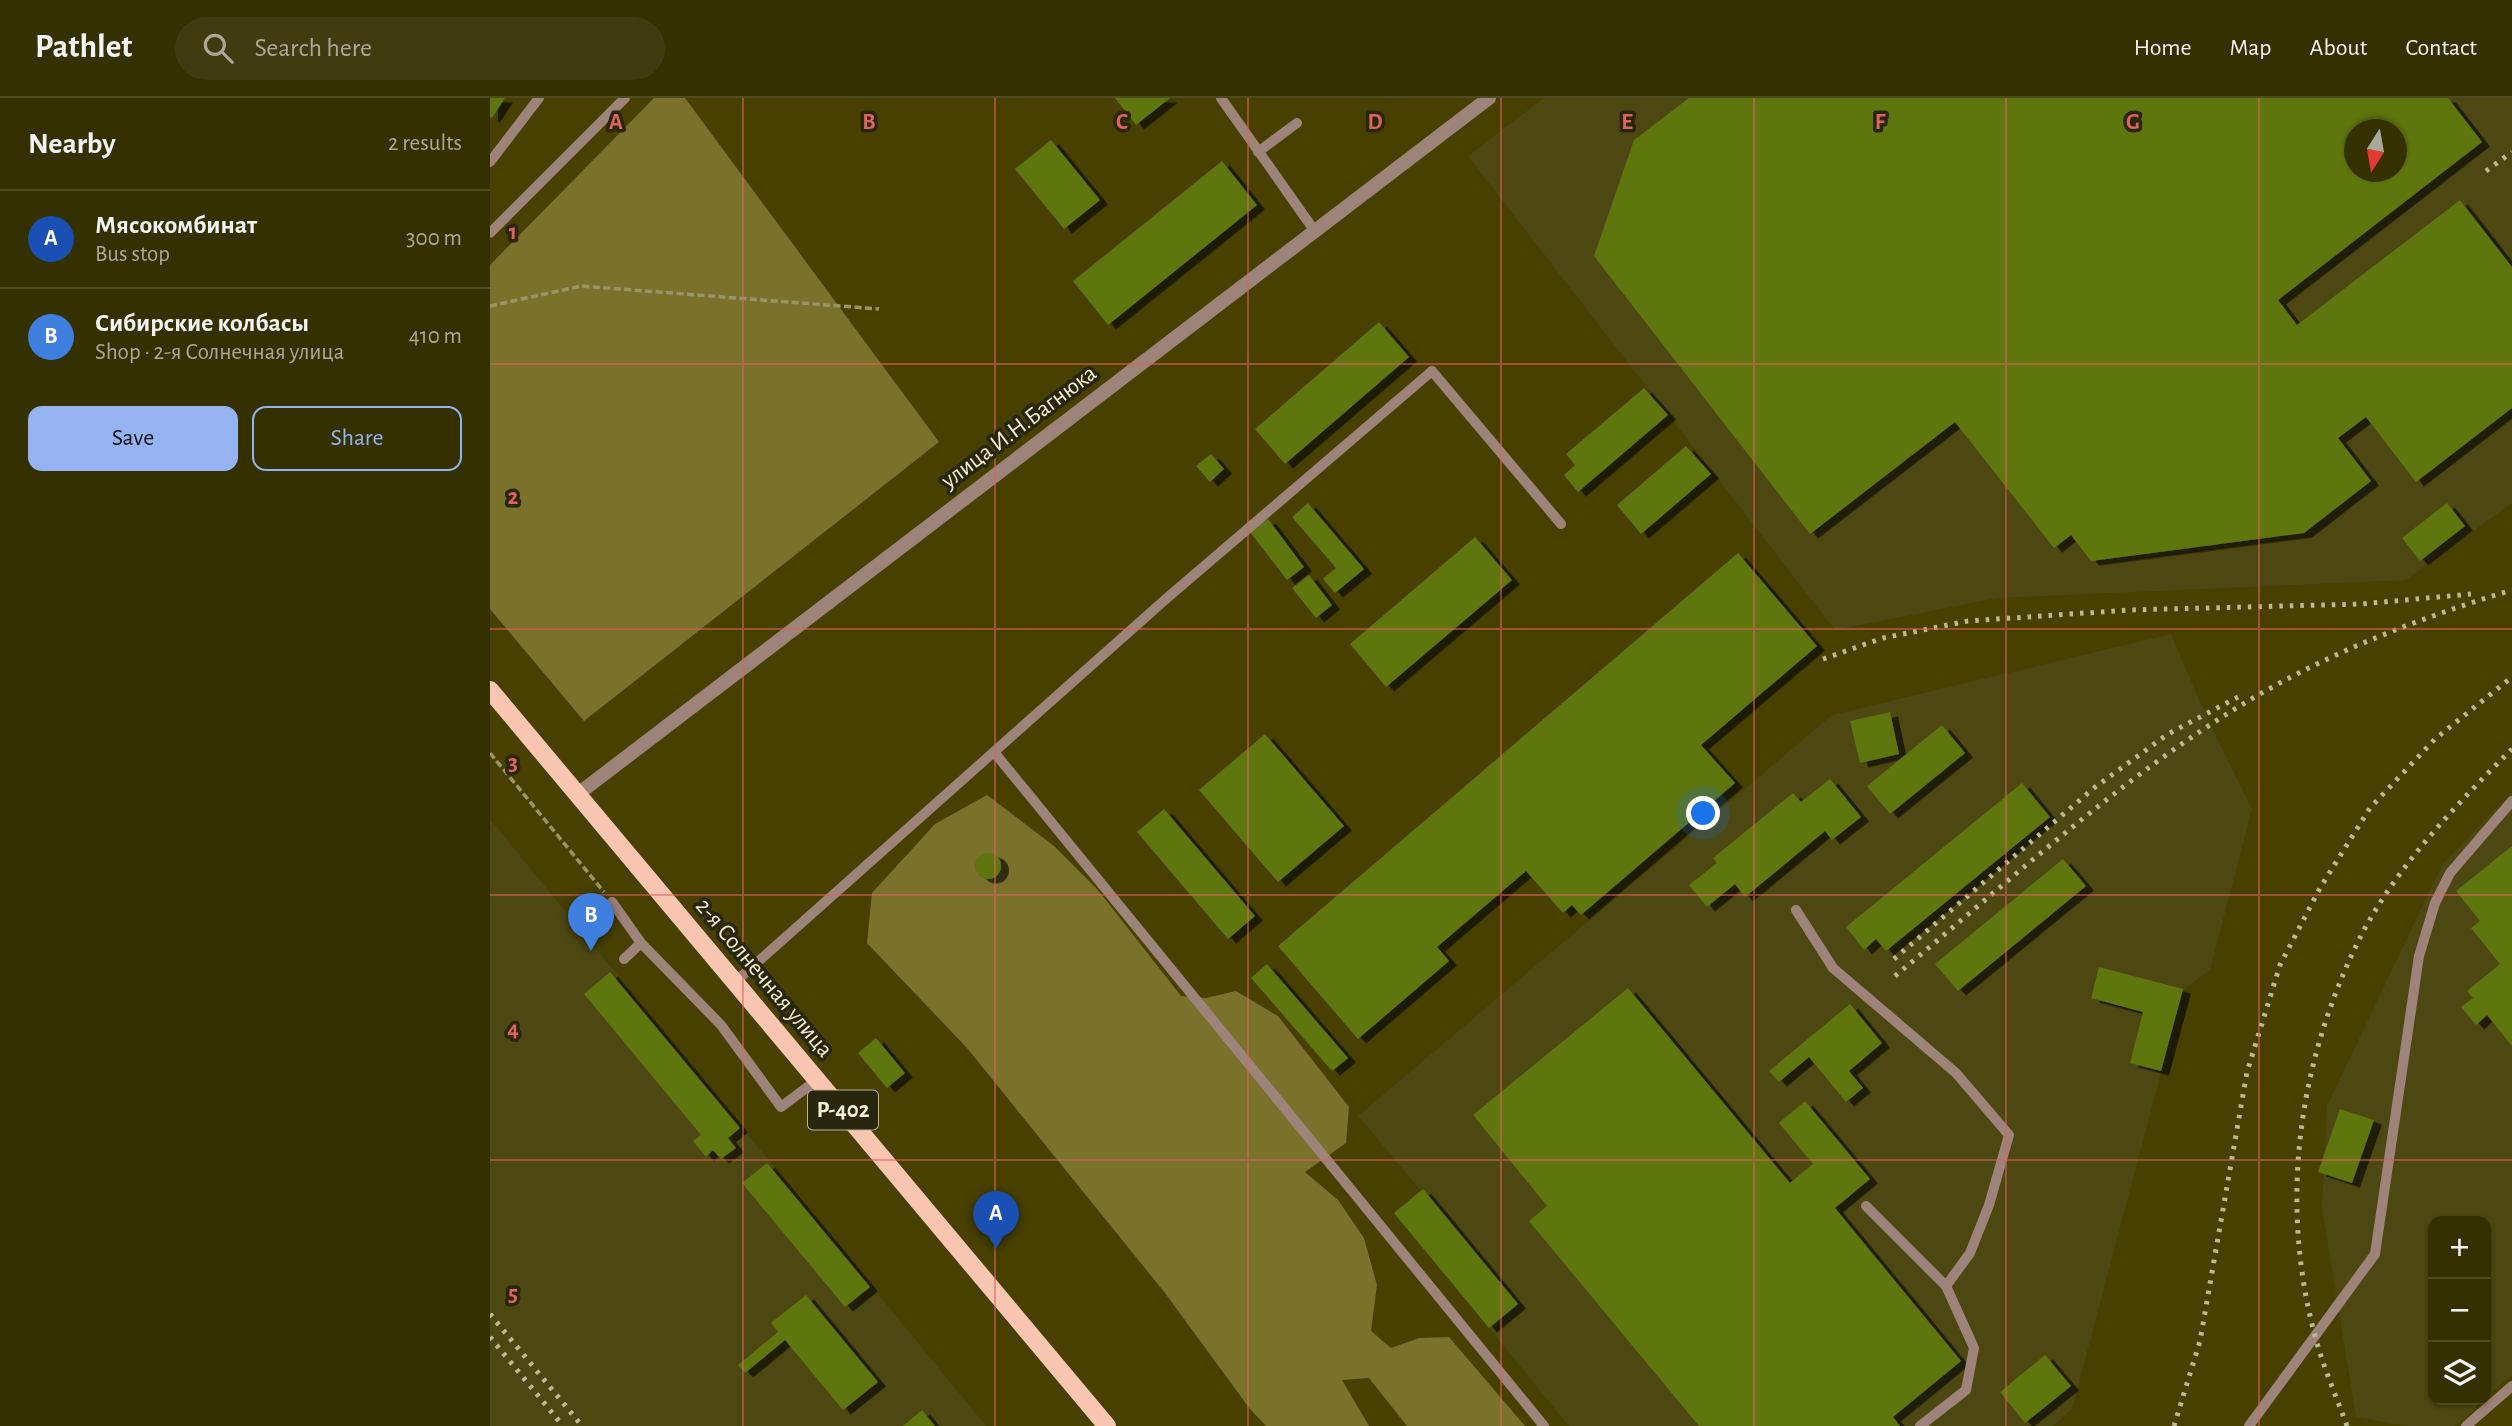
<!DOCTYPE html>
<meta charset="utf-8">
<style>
:root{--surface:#353000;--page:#403c0f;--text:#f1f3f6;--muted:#aaa999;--line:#4f4b22;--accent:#95b2f1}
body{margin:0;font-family:"Alegreya Sans",sans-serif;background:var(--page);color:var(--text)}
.controls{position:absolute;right:21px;bottom:21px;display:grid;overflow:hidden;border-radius:14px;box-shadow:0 2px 5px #0004}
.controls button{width:63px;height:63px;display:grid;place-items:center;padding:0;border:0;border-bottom:2px solid var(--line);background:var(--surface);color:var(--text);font:35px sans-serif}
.compass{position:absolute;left:1854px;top:21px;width:63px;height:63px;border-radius:50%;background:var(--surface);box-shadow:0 2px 5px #0004;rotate:191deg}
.you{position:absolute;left:1214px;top:716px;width:24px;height:24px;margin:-18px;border:5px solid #fff;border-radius:50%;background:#1a73e8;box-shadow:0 0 0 10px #1a73e833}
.badge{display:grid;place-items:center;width:46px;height:46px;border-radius:50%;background:var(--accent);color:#fff;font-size:23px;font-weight:700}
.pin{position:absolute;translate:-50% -58px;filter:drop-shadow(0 2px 4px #0008)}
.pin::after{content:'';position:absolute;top:37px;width:24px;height:21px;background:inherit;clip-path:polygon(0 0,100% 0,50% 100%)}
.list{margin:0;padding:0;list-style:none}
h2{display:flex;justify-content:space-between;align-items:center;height:91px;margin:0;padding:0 28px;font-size:30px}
h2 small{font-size:23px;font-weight:400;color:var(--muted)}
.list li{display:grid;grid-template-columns:46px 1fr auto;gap:21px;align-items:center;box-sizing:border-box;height:98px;padding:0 28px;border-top:2px solid var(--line)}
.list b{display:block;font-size:26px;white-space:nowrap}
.list p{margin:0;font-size:23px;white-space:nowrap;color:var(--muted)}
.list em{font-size:23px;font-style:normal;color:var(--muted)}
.actions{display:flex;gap:14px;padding:21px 28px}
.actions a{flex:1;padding:16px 0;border:2px solid var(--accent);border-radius:14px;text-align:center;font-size:24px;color:var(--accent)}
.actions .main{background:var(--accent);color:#111}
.icon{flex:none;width:38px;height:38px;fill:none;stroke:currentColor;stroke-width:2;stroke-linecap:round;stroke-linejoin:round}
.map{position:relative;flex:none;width:2022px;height:1328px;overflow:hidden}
header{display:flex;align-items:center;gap:42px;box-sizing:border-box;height:98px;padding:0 35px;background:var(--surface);border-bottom:2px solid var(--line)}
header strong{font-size:33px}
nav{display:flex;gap:38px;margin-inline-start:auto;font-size:24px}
.search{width:490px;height:63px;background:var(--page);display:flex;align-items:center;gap:18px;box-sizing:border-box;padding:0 24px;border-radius:38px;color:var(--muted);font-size:26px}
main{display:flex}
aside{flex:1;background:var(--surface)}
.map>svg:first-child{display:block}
.built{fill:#4d4712;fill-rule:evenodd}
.forest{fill:#7a712a}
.building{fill:#5f750e;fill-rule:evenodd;filter:url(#shadow)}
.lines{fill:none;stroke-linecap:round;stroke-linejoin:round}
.path{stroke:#9a9566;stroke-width:3.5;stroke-dasharray:7 3.5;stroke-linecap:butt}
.lane{stroke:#9d8379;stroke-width:10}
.street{stroke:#9d8379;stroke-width:14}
.primary{stroke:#fbc6b1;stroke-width:18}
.rail{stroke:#bdb990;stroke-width:5;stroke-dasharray:3.5 7;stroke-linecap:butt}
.grid{fill:none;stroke:#df645b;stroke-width:2;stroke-opacity:0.55}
.labels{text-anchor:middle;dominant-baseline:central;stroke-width:7;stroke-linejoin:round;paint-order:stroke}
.shield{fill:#29260e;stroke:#b6b397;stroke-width:2}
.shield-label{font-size:23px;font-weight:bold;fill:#f3f0d2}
.street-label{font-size:24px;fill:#f3f0d2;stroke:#29260e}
.grid-label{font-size:23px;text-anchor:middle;font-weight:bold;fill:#df645b;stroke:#29260e;stroke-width:7;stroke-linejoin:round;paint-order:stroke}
</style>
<header>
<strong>Pathlet</strong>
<div class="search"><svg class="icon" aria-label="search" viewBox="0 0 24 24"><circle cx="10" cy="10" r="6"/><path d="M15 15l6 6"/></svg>Search here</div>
<nav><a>Home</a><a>Map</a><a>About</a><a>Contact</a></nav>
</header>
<main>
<aside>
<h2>Nearby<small>2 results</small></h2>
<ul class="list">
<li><span class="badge" style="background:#1a4fb4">A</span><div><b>Мясокомбинат</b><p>Bus stop</p></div><em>300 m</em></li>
<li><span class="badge" style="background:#3f7fe0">B</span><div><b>Сибирские колбасы</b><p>Shop · 2-я Солнечная улица</p></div><em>410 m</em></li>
</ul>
<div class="actions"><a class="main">Save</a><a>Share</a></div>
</aside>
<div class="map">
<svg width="2022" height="1328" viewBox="0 0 2022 1328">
<defs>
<filter id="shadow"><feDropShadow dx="8" dy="4.5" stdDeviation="0" flood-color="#0009"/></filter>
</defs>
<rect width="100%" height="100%" fill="#474000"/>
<path class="built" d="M1054,0H2022V405L1916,482L1507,500L1345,532L978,58ZM1864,32H1906V74H1864Z
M1681,536L1715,616L1762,711L1720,872L1693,892L1582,1311L1563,1328H1079L999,1230L1027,1206L868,1018L1342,617Z
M2022,694V1277L1996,1300V1123H1943V1302H1994L1965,1328H1917L1866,1319L1832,1109L1837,1008L1952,767Z
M0,721L496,1328H0Z"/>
<path class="forest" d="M164,0H195L449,344L94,623L0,511V167Z
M497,697L564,748L608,792L691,898L716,900L746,893L788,918L859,1009L856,1045L815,1074L848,1102L874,1140L887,1187L881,1233L901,1250L929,1240L959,1239L1035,1328H917L879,1280L852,1282L879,1328H776L760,1311L675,1195L477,950L377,845L382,795L445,726Z"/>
<path class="building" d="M0,0H15L2,20L0,19Z
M625,0H680L646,27Z
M1199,0H1958L1992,44L1788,202L1807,227L1970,102L2022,169V310L1926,384L1876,319L1848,340L1881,383L1814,435L1601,463L1581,437L1564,450L1465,324L1320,436L1104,158L1144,42ZM1864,32H1907V74H1864Z
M561,42L610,102L574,131L525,71Z
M732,63L767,107L618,227L583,183Z
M889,224L919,259L795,366L765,331Z
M1154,290L1178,317L1088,394L1074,377L1085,367L1076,356Z
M1196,348L1221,376L1151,436L1127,407Z
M721,356L734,371L720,384L706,368Z
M818,405L874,471L845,495L833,481L846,470L802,419Z
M1957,405L1975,428L1930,463L1912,440Z
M778,421L814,469L797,482L760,434Z
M985,439L1022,482L896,589L860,546Z
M1248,455L1327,548L1211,647L1245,685L1091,817L1082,807L1073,815L1036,773L947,849L959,863L868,941L788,848Z
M819,477L842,507L826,520L802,490Z
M1400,614L1409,656L1370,665L1360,623Z
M1452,627L1475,655L1400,716L1377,688Z
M775,636L854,728L788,784L709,692Z
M1340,681L1371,719L1342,742L1335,733L1255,799L1245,786L1217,809L1199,787L1227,765L1223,760L1303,695L1311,704Z
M1532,685L1560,719L1396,853L1386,841L1374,852L1356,829Z
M674,711L765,818L738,841L647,734Z
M2022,748V948L1997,917L1986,927L1971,909L1983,900L1977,893L2010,866L1981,830L1990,823L1966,793Z
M485 768a13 13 0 1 1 26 0a13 13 0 1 1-26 0Z
M1573,761L1596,788L1468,893L1445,866Z
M777,866L858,960L842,973L761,880Z
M1609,869L1693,891L1671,973L1640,965L1653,914L1601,900Z
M120,874L250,1030L238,1040L246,1050L231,1061L223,1052L216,1059L203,1043L211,1037L94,896Z
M1138,890L1300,1085L1323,1066L1289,1025L1315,1003L1380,1081L1345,1110L1471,1263L1403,1319L1410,1328H1209L1039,1123L1057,1108L983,1017Z
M1360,906L1392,945L1359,973L1373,990L1356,1004L1319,959L1289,984L1279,973Z
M386,940L415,975L397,990L368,955Z
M1850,1011L1884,1022L1862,1085L1828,1074Z
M277,1065L380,1189L355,1209L252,1085Z
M933,1091L1028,1206L999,1230L904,1115Z
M316,1197L388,1284L353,1312L295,1242L255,1275L248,1267L288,1234L281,1225Z
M1555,1257L1581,1288L1535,1325L1510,1294Z
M432,1312L445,1328H413Z"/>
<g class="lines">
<path class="path" d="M0,208L91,188L389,211
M0,655L114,794"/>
<path class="lane" d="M731,0L824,132
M768,54L807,25
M0,64L49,0
M0,135L135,0
M504,654L1054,1328
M122,804L151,845
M1306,812L1343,870L1466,975L1519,1037L1499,1107L1480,1155L1456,1188
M134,861L151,845L231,927L291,1009L328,981
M244,885L677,500L942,273L1071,426
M1376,1108L1456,1188L1484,1250L1476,1292L1430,1328
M1759,1328L1885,1156L1929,858L1945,805L1960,775L2022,703
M1976,1328L2022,1288"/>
<path class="street" d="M88,696L999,0"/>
<path class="primary" d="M0,592L617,1328"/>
<path class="rail" d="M1996,73L2022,54
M1333,561L1393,540L1478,523L1639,512L1871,506L1981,496
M1404,861L1604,690L1678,636L1748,599
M1405,878C1516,786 1634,677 1758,603C1840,554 1930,520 2022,492
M0,1216L92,1328
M0,1239L73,1328
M1684,1328L1710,1243L1757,974L1790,867L1830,790L1880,710L1945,641L2022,579
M1857,1328C1846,1298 1833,1268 1825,1238C1790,1107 1807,972 1865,850C1900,775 1964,709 2022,651"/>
</g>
<path class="grid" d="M253,0V1328M505,0V1328M758,0V1328M1011,0V1328M1264,0V1328M1516,0V1328M1769,0V1328M0,266H2022M0,531H2022M0,797H2022M0,1062H2022"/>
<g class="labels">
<rect class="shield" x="318" y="992.5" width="70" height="39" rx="5"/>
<g class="shield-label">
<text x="353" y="1012">Р-402</text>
</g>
<g class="street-label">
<text transform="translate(529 329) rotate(-37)">улица И.Н.Багнюка</text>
<text transform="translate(274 880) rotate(50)">2-я Солнечная улица</text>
</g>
</g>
<g class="grid-label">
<text x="126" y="31">A</text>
<text x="379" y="31">B</text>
<text x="632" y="31">C</text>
<text x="885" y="31">D</text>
<text x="1137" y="31">E</text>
<text x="1390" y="31">F</text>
<text x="1643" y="31">G</text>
<text x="23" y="141">1</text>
<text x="23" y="406">2</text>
<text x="23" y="672">3</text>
<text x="23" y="938">4</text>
<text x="23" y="1203">5</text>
</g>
</svg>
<div class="controls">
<button>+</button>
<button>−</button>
<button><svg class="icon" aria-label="layers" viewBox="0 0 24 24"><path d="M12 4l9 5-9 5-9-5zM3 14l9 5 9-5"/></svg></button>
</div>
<svg class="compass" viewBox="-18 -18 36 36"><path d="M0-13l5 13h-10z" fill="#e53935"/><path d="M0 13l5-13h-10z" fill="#aaa999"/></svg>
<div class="you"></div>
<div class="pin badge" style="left:506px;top:1151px;background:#1a4fb4">A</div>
<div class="pin badge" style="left:101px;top:853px;background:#3f7fe0">B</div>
</div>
</main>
